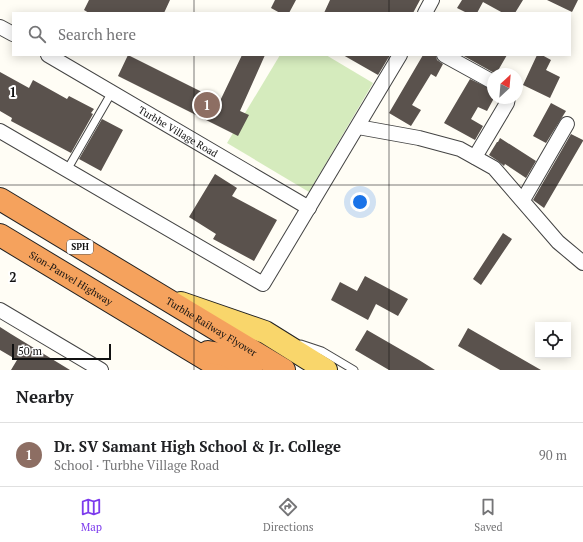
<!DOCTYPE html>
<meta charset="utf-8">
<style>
:root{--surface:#fff;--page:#f2f2f2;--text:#202124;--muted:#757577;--line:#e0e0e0;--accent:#7c3aed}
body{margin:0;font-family:"PT Serif",serif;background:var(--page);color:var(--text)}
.controls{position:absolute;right:12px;bottom:12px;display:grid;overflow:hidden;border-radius:0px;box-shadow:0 2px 10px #0003}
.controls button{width:36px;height:36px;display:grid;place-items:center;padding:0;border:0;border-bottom:1px solid var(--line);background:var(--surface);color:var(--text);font:20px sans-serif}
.compass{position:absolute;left:487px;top:68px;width:36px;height:36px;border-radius:50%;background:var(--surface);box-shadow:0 2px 10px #0003;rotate:26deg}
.scale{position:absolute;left:12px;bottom:10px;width:99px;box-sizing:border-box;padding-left:4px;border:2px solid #111;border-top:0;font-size:11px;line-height:14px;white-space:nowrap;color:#111;-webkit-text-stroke:3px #fff;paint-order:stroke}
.you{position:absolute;left:360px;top:202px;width:14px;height:14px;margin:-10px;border:3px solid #fff;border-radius:50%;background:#1a73e8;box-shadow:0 0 0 6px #1a73e833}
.badge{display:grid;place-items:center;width:26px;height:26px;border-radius:50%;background:var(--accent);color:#fff;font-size:13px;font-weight:700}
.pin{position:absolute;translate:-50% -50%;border:2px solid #fff;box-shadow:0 1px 4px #0006}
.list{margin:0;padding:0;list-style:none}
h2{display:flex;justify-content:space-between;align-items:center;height:52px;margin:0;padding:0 16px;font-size:17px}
h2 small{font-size:13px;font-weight:400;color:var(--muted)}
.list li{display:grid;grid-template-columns:26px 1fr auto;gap:12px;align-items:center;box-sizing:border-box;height:64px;padding:0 16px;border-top:1px solid var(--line)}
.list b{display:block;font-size:15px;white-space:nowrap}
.list p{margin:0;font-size:13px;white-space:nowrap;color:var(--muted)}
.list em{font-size:13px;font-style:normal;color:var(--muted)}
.icon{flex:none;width:22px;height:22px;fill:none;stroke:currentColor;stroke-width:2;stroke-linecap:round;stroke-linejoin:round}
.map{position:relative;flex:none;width:583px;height:370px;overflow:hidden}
.search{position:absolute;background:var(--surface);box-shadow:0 2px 10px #0003;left:12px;right:12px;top:12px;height:44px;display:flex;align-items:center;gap:10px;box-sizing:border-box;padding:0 14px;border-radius:0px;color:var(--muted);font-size:15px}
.sheet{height:116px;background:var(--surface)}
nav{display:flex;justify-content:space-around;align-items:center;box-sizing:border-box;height:56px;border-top:1px solid var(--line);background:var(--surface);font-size:11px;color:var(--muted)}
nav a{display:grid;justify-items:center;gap:2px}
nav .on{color:var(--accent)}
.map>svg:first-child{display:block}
.green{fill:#d5ebbd}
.building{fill:#5a524d}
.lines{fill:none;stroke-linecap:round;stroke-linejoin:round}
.lane-casing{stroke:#444;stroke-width:9}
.street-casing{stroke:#444;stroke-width:16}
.primary-casing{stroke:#222;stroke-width:24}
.highway-casing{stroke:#222;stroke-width:24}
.lane{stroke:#fff;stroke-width:7}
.street{stroke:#fff;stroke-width:14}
.primary{stroke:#f9d66b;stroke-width:22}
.highway{stroke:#f5a25d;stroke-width:22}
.grid{fill:none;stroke:#111;stroke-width:1;stroke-opacity:0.55}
.labels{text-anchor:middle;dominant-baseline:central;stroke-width:4;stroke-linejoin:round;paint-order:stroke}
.shield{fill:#fff;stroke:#585858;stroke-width:1}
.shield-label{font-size:9px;font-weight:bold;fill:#111}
.street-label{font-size:10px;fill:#111;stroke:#fff}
.grid-label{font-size:13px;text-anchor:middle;font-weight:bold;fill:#111;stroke:#fff;stroke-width:4;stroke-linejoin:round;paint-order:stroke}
</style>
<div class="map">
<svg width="583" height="370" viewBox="0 0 583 370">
<rect width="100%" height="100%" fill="#fffdf5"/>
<path class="green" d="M280,55H326L373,83L309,192L227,143Z"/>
<path class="building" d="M89,0H170L164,13H89L84,10Z
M275,0H296L289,13H280L271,8Z
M330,0H420L413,13H324Z
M462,0H523L515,13H503L483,2L477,13H467L457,8Z
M547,0H578L572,12Z
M128,55L220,101L242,55H265L240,111L249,115L238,136L118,76Z
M343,55H390L378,75Z
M423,55H436L437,60L443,64L436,77L431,74L412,105L421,110L411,126L389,113Z
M462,55H507L496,74Z
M537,55H542L551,60L546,70L560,77L550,98L523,85Z
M0,72L29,88L33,80L67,99L69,96L94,109L91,113L93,114L71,153L11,121L12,118L0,111Z
M470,79L493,90V100L487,111L478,107L471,119L483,126L475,140L444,123Z
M551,103L566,111L546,143L533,136Z
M102,119L123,130L101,171L79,159Z
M571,134L583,140V141L544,208L533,200Z
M500,138L536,161L526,178L505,164L504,166L498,161L489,155L497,142H498Z
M215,174L237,188L232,196L277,220L254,261L213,239L216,234L189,217Z
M503,233L512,239L481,285L473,279Z
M365,276L408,299L398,316L376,304L368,320L331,300L340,282L357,291Z
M0,327L11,334L70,370H11L17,360L0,350Z
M468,328L541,370H500L458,346Z
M367,330L419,360L435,370H389L355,350Z"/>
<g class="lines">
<defs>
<path id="lane" d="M67,170L112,92
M301,344L322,351L354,370"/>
<g id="street">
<path d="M425,13L432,0"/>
<path d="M0,27L13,34"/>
<path id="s1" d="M48,55L309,208"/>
<path d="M444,55L493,82"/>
<path d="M358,127L419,138L460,149L494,168L558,242L583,263"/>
<path d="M0,131L263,284L400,55"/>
<path d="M475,157L507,103L508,98"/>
<path d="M523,200L567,124"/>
<path d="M0,310L101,370"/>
</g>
<path id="primary" d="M181,303L265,332L326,370"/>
<g id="highway">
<path id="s2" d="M0,199L284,370"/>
<path id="s3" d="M0,235L224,370"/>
<path d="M208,352L227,355L251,370"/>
</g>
</defs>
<use href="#lane" class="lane-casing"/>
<use href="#street" class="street-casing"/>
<use href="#primary" class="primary-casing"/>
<use href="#highway" class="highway-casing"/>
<use href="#lane" class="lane"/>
<use href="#street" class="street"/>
<use href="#primary" class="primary"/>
<use href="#highway" class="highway"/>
</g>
<path class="grid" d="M194,0V13M389,0V13M194,55V370M389,55V370M0,185H583"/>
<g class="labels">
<rect class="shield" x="67" y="240" width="26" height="14" rx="3"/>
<g class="shield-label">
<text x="80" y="247">SPH</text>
</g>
<g class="street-label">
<text stroke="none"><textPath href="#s1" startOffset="151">Turbhe Village Road</textPath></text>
<text stroke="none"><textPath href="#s3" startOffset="83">Sion-Panvel Highway</textPath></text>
<text stroke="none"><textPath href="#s2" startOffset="247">Turbhe Railway Flyover</textPath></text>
</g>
</g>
<g class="grid-label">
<text x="13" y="97">1</text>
<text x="13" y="282">2</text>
</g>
</svg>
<div class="controls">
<button><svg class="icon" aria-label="locate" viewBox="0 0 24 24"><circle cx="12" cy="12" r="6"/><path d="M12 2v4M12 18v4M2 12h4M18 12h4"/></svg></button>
</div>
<svg class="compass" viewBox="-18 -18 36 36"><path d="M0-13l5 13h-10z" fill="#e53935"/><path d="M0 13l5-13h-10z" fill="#757577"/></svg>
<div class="scale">50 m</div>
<div class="you"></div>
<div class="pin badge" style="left:207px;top:105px;background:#8d6e63">1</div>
<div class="search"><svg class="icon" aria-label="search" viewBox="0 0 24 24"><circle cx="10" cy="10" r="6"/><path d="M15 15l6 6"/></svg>Search here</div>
</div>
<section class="sheet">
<h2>Nearby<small></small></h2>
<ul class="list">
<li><span class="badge" style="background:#8d6e63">1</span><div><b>Dr. SV Samant High School &amp; Jr. College</b><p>School · Turbhe Village Road</p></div><em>90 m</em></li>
</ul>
</section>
<nav>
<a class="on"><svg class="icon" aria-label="map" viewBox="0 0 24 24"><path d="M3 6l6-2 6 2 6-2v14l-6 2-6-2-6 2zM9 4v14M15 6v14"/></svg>Map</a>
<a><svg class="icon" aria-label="directions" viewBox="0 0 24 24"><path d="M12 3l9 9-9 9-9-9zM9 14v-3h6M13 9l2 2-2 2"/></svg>Directions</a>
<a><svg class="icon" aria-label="saved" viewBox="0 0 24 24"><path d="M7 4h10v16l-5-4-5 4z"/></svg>Saved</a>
</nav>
